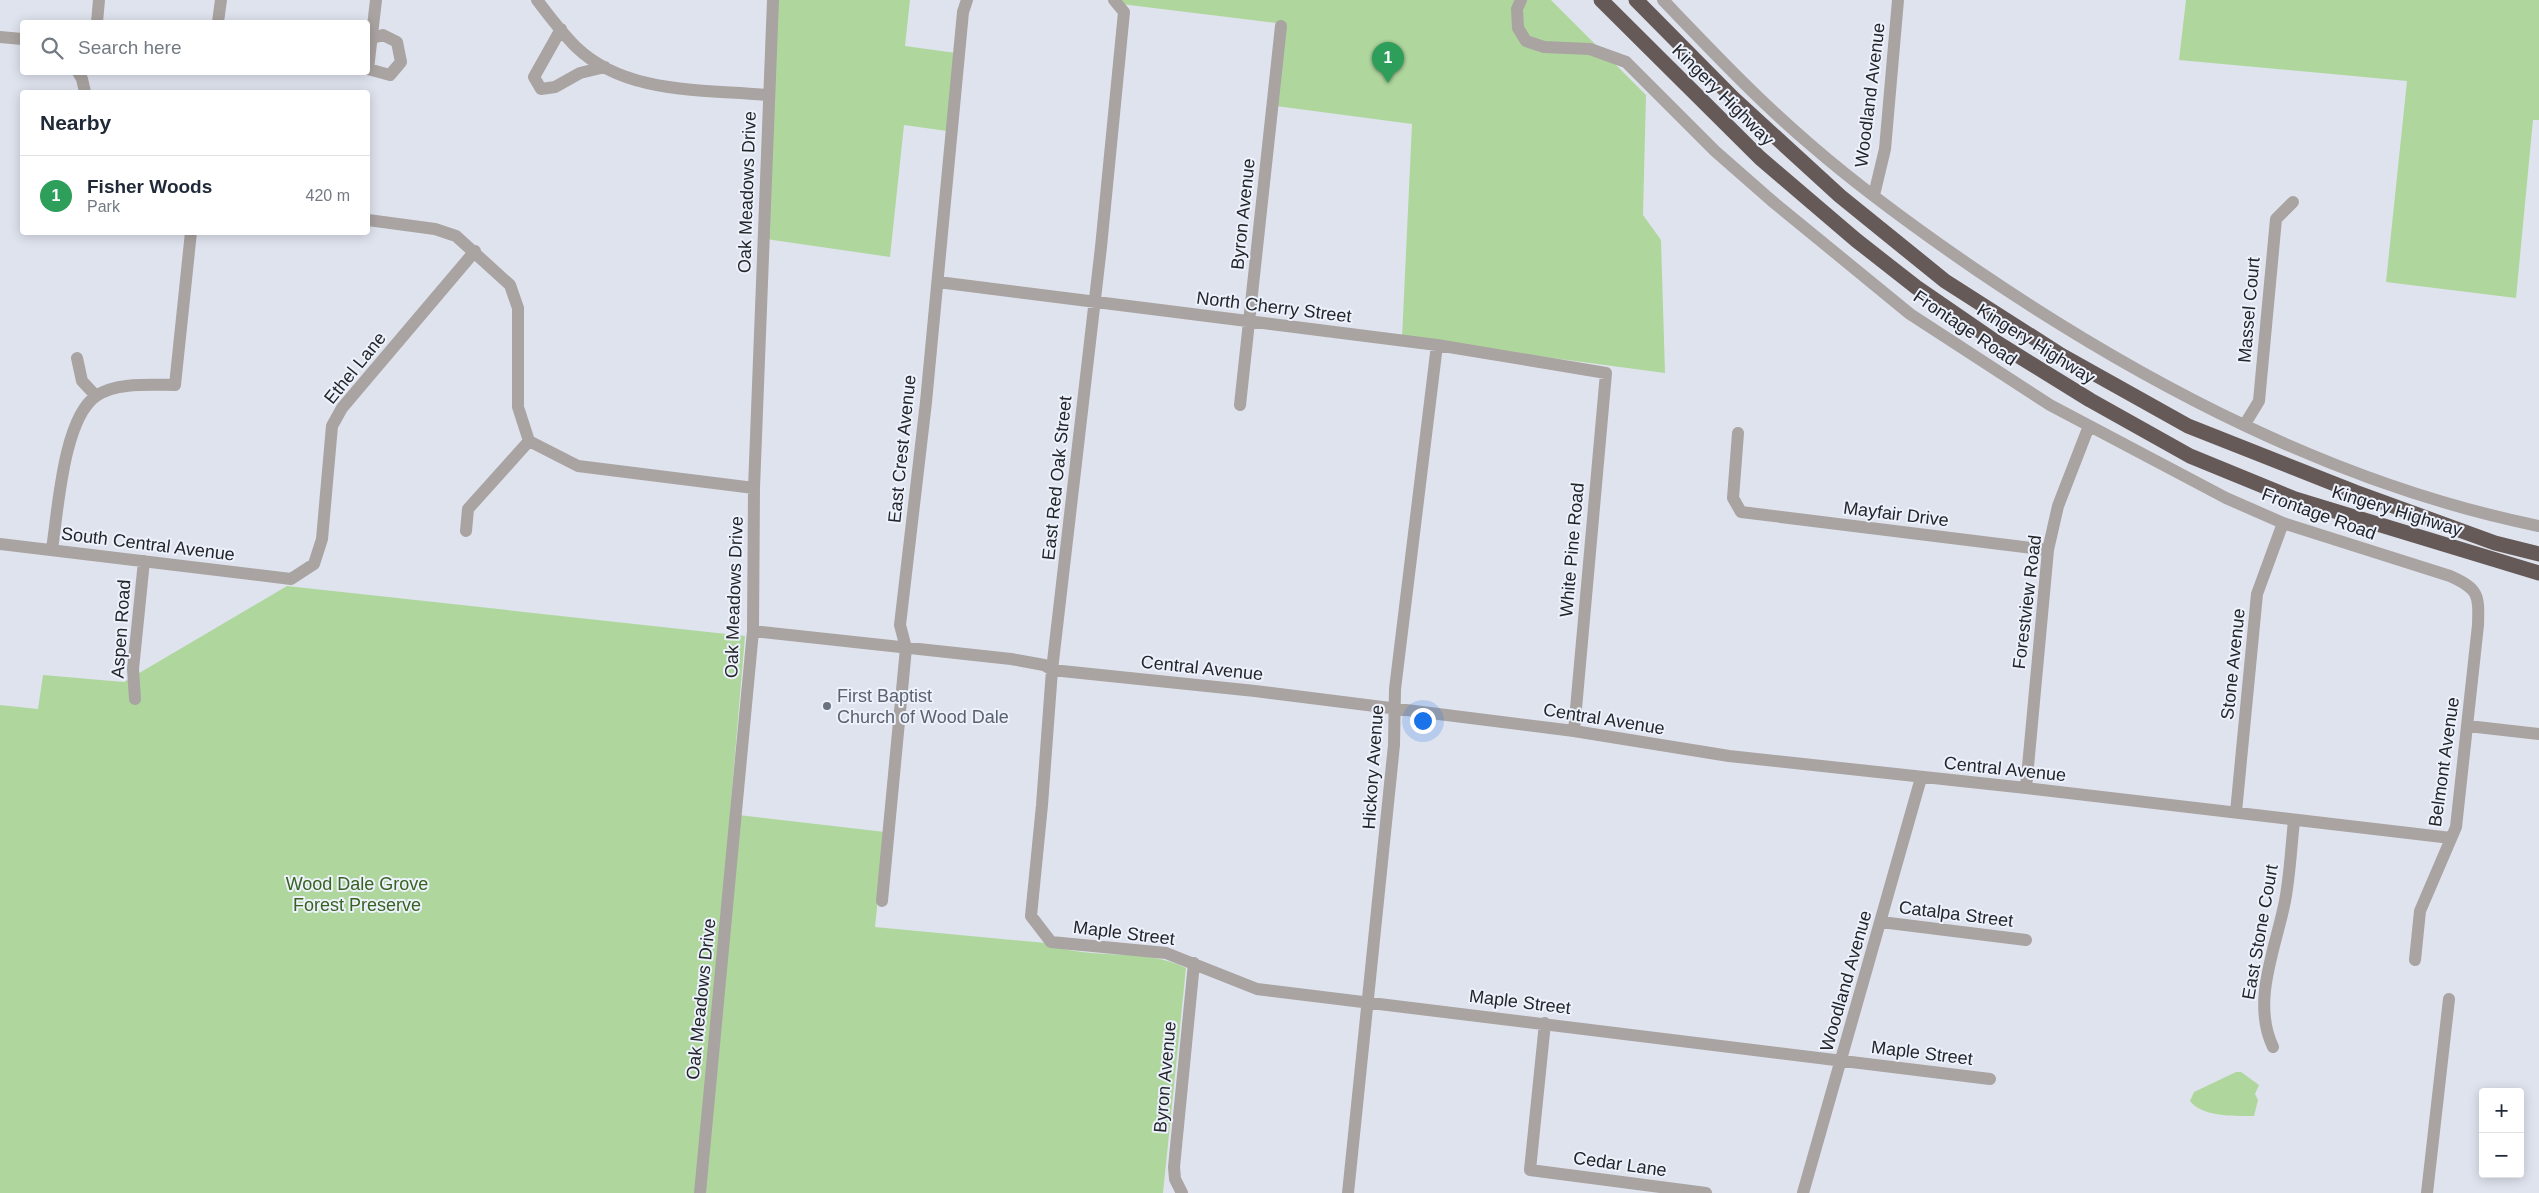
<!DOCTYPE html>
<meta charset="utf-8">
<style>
:root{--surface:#fff;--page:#f2f2f3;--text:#1f2937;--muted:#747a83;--line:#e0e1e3;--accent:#428579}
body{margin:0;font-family:Arial,sans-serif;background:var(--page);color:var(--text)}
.controls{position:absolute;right:15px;bottom:15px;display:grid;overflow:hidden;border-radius:5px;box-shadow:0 2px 12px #0003}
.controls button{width:45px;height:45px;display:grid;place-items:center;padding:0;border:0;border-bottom:1px solid var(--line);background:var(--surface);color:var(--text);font:25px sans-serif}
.you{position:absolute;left:1422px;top:720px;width:18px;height:18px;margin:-12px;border:4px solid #fff;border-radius:50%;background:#1a73e8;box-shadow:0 0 0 8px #1a73e833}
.badge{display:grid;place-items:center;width:32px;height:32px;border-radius:50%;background:var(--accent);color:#fff;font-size:16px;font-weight:700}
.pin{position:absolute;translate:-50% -41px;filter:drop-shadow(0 1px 2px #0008)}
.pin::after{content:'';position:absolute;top:26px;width:18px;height:15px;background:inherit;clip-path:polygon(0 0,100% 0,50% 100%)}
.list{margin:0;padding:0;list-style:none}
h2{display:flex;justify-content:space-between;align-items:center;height:65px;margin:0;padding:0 20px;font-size:21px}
h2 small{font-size:16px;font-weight:400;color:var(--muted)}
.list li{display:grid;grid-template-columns:32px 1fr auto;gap:15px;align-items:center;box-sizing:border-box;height:80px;padding:0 20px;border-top:1px solid var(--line)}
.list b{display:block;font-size:19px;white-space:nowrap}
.list p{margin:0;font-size:16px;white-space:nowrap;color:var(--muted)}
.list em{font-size:16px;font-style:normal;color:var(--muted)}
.icon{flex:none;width:28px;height:28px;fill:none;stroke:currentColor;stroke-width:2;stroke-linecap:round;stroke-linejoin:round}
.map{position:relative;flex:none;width:2539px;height:1193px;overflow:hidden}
.search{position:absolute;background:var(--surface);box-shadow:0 2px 12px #0003;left:20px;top:20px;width:350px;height:55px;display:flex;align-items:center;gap:12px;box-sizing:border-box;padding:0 18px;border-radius:5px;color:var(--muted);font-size:19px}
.panel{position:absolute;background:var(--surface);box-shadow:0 2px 12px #0003;left:20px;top:90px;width:350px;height:145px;border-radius:5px}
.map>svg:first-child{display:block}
.green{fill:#afd79d}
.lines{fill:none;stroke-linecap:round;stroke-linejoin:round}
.minor{stroke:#a9a3a1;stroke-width:12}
.highway{stroke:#655a57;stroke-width:15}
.worship-dot{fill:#6b7280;stroke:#ecf1fc;stroke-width:2}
.labels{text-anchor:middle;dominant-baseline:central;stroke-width:4;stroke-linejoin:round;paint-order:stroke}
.street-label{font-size:18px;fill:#232529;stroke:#ecf1fc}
.worship-label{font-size:18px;fill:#5b616d;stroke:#ecf1fc;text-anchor:start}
.park-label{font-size:18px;fill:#38631f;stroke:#ecf1fc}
</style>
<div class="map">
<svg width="2539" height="1193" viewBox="0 0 2539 1193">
<rect width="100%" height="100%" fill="#dfe3ee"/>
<path class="green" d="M778,0H910L905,46L956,53L947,131L904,125L890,257L766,239Z
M1118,0H1551L1646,95L1643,215L1661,240L1665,373L1402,338L1412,124L1276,106L1284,24L1121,4Z
M2186,0H2539V120H2533L2516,298L2386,282L2407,81L2179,60Z
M287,586L745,636L730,814L885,832L875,927L1046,943C1090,962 1143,946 1186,968L1163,1193H0V705L38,709L43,675L124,682Z
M2236,1072H2241L2259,1085L2255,1094L2258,1100L2254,1116C2234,1116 2202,1117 2190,1101L2194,1092Z"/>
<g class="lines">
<path class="minor" d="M537,0C549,16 562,33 576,47C626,95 703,89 767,95
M1114,0L1124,12L1101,247L1052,670L1042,805L1031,916L1051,942L1166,953L1257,989L1990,1079
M1521,0L1517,9L1518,28L1526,41L1544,47L1590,49L1626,62L1715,151L1772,201L1910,314L2050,405L2226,498L2283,523L2450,576C2479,589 2479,595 2478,625L2456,827L2420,911L2415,960
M1663,0C1711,50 1759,101 1812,146C1864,191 1921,232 1978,271C2148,386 2337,485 2539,526
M97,22L99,0
M218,22L221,0
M561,29L534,77L541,89L555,87L580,73L605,67
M0,37L22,39
M372,38L383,35L397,42L401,62L390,75L368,69L376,0
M78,72L82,79L85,92
M1874,195L1885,149L1898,0
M368,220L435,229L456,236L510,285L518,308V407L529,441L578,466L754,488
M938,282L1437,345L1606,373L1574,731
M77,358L82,381L96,396
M1240,405L1281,26
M2245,424L2259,401L2276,219L2293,202
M1738,433L1733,498L1741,512L2048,550
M466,531L468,509L529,441
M0,544L291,579L314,564L322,539L332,426L342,408L475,251
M52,549C58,511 63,419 96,396C117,382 151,385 175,385L191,232
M753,631L1011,659L1044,665L1052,670L1255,691L1574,731L1729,756L2026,788L2451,838
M135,699L133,669L144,561
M2468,726L2539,734
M2026,788L2048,550L2058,506L2089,426
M2236,812L2257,594L2283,523
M882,901L906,648L900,625L926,402L963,12L967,0
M1881,922L2026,940
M1545,1023L1530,1170L1706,1193
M2273,1047C2251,1001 2276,948 2285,901C2290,875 2291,848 2294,821
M700,1193L753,631L754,488L773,0
M1182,1193L1175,1179L1174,1167L1194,963
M1348,1193L1394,745L1395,689L1437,345
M1803,1193L1921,778
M2427,1193L2449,999"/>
<path class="highway" d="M1601,0L1760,158L1856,240L1916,287L1996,342L2090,400L2190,456L2295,499L2539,573
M1636,0L1733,98L1840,196L1945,281L2061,355L2188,426L2355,492L2495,543L2539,554"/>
</g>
<circle class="worship-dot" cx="827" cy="706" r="5"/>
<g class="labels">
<g class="street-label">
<text transform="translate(1723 95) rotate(45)">Kingery Highway</text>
<text transform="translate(1870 95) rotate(-83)">Woodland Avenue</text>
<text transform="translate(747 192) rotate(-88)">Oak Meadows Drive</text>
<text transform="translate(1243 214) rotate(-84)">Byron Avenue</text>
<text transform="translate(1274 307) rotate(7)">North Cherry Street</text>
<text transform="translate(2249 310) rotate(-85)">Massel Court</text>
<text transform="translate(1965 328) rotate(34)">Frontage Road</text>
<text transform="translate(2036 344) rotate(32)">Kingery Highway</text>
<text transform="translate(355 368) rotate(-51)">Ethel Lane</text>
<text transform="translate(902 449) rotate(-84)">East Crest Avenue</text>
<text transform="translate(1057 478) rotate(-84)">East Red Oak Street</text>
<text transform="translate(2397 511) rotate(17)">Kingery Highway</text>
<text transform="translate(1896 514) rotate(7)">Mayfair Drive</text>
<text transform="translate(2319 514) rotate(20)">Frontage Road</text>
<text transform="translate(148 544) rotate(7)">South Central Avenue</text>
<text transform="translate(1572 550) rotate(-85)">White Pine Road</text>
<text transform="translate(734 597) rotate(-88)">Oak Meadows Drive</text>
<text transform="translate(2027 602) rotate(-83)">Forestview Road</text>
<text transform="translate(121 629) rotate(-86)">Aspen Road</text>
<text transform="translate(2233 664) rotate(-84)">Stone Avenue</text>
<text transform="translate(1202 668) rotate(6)">Central Avenue</text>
<text transform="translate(1604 719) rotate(9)">Central Avenue</text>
<text transform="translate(2444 762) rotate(-82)">Belmont Avenue</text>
<text transform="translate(1373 767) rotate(-86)">Hickory Avenue</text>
<text transform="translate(2005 769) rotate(6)">Central Avenue</text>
<text transform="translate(1956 914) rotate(7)">Catalpa Street</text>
<text transform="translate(2260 932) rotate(-80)">East Stone Court</text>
<text transform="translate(1124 933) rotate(7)">Maple Street</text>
<text transform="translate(1846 981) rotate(-74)">Woodland Avenue</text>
<text transform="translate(701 999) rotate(-84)">Oak Meadows Drive</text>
<text transform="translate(1520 1002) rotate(7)">Maple Street</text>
<text transform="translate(1922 1053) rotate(7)">Maple Street</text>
<text transform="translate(1165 1077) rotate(-85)">Byron Avenue</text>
<text transform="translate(1620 1164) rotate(8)">Cedar Lane</text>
</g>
<g class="worship-label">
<text x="837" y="696">First Baptist<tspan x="837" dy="21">Church of Wood Dale</tspan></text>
</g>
<g class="park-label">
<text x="357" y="884">Wood Dale Grove<tspan x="357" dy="21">Forest Preserve</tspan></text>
</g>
</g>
</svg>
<div class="controls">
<button>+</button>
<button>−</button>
</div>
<div class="you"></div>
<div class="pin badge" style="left:1388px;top:83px;background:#2e9e5b">1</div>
<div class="search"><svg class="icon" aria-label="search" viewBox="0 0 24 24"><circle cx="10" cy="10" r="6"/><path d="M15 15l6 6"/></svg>Search here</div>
<section class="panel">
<h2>Nearby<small></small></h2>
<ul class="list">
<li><span class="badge" style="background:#2e9e5b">1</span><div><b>Fisher Woods</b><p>Park</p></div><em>420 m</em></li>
</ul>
</section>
</div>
